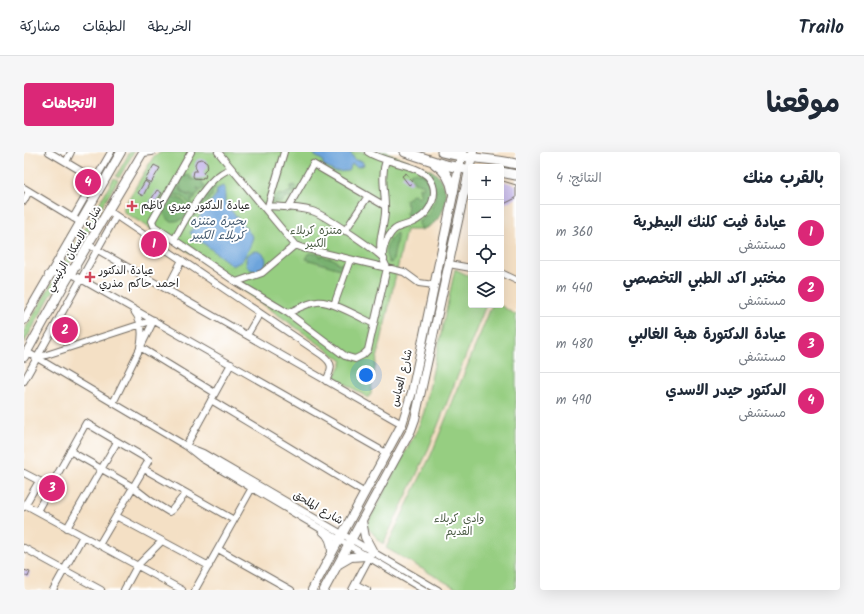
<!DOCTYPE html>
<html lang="ar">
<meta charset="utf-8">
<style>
:root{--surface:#fff;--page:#f6f6f7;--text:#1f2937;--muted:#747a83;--line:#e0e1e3;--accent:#db2777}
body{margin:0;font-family:Kalam,"Playpen Sans Arabic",sans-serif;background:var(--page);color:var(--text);direction:rtl}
.controls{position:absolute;right:12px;top:12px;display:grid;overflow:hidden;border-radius:4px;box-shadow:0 4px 16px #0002}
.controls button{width:36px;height:36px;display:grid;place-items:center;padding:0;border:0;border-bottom:1px solid var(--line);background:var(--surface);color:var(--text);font:20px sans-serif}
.you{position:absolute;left:342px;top:223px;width:14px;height:14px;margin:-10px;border:3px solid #fff;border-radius:50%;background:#1a73e8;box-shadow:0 0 0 6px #1a73e833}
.badge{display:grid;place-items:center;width:26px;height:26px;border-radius:50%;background:var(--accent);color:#fff;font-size:13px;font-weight:700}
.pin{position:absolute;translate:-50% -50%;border:2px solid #fff;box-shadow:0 1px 4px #0006}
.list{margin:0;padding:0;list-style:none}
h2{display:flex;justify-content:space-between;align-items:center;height:52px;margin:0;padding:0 16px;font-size:17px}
h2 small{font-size:13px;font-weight:400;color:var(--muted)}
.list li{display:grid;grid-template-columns:26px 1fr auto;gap:12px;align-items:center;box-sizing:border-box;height:56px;padding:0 16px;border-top:1px solid var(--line)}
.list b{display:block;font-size:15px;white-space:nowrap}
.list p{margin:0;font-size:13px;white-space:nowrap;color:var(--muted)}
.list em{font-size:13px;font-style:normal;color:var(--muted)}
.icon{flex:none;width:22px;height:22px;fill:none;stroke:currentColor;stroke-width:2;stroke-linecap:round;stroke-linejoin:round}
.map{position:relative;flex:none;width:492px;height:438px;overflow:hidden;direction:ltr;border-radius:4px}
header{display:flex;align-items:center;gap:24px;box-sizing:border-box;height:56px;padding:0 20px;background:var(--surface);border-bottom:1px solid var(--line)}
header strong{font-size:19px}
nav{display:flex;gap:22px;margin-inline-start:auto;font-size:14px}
.intro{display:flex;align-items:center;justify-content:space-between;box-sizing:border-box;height:96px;padding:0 24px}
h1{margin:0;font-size:28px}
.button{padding:10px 18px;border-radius:4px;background:var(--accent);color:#fff;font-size:14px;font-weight:700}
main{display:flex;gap:24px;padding:0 24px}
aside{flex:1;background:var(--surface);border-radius:4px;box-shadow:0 4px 16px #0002}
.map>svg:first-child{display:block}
.green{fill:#96ce81;stroke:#607c56}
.forest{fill:#78b16f;stroke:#526e4d}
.water{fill:#6da4db;stroke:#4c6883}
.building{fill:#c0b0e8}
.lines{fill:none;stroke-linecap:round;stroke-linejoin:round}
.minor-casing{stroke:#716a61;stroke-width:8}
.major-casing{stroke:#716a61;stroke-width:10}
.highway-casing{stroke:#716a61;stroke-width:11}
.minor{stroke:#fff;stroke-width:6}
.major{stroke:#fff;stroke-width:8}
.highway{stroke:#fff;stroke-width:9}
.poi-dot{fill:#d1495b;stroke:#fff;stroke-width:1.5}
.labels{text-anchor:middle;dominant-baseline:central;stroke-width:4;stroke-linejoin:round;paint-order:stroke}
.poi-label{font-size:11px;fill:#2b2b2b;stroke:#fff;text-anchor:start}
.park-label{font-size:11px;fill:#4b5c45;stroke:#fff}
.street-label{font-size:11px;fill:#2b2b2b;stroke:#fff}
.water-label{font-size:12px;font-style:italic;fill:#455b71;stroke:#fff}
</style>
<header>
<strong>Trailo</strong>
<nav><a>الخريطة</a><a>الطبقات</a><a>مشاركة</a></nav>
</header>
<div class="intro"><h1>موقعنا</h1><a class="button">الاتجاهات</a></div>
<main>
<aside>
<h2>بالقرب منك<small>النتائج: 4</small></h2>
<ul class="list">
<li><span class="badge">1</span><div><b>عيادة فيت كلنك البيطرية</b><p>مستشفى</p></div><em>360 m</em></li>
<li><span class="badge">2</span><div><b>مختبر اكد الطبي التخصصي</b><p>مستشفى</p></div><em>440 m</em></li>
<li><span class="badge">3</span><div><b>عيادة الدكتورة هبة الغالبي</b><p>مستشفى</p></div><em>480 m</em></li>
<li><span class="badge">4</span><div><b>الدكتور حيدر الاسدي</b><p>مستشفى</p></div><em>490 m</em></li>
</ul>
</aside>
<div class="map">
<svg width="492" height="438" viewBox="0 0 492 438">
<rect width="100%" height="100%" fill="#fff"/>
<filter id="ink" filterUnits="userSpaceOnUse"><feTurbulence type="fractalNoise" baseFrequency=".025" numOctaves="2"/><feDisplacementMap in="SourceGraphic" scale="8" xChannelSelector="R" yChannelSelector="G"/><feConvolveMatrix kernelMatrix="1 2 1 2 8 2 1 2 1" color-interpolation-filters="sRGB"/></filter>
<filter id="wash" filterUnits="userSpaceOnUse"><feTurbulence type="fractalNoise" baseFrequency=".012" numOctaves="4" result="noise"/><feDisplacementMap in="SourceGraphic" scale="16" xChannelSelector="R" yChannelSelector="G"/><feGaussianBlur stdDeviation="0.9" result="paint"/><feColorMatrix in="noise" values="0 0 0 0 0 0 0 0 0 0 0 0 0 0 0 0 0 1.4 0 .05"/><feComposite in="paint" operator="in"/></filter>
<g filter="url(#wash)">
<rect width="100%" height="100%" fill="#f4e0c5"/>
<path class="green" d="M106,0H110L95,26L92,24Z
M138,0H362L408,19L415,25L421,39L422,45L420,55L416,64L410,71L397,78H382L348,229L347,242L344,246L311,225L319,209L167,101L101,61L99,58L101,53L130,4Z
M90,26L94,28L78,55L74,53Z
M74,54L77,57L60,87L56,85Z
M55,86L59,88L44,114L40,112Z
M431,117L447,125V153H462L402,303L359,392L342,374L393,278L400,260Z
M35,119L39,122L0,191V179Z
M468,153H476L492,163V438H435L362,396L407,303Z"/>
<path class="forest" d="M396,14C403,17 411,19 415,25C430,44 419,71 397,78V75L395,73V69L398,68L401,64L404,63L412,46L411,45L412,38L395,18V15Z
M390,20L397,22L404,27L408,34L406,50L403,58L386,70H382L384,65L382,61L384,57L381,48L386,45L387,43L390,42L394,45L397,43L396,41L395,35L399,36L400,34L398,32L390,30L387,24L386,21Z
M161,23V25L164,23L167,25V27L179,29L178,32L181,33L180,36L176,38L174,36H173L176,40L172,43L168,44L166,41L164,43L161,41L160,39H158C155,34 154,26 161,23Z
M153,32C158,42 162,43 172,45L170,48L167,47L168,51L167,56C162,46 158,42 146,43Z
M189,32L191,36L189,37L188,44L185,45V48L180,52H178L179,55L176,56V59L170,65L168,62L172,58L171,56L175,49L178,51V47L177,46Z
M270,33L273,36L271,40L267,41L268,45H262L258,50L254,51L251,49L249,52L248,47C251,43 255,42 260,43L261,42L267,39L266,35Z
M150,45L159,48C169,61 161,70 146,69L139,61L143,48Z
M373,81V85L369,108L367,111L364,110C364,108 363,106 362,104C360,96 366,84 373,81Z
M286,101L292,102L293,101L295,102L297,105L299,102L302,106H307L313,109V111L318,112L320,111L316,117L282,107L285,102Z"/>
<path class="water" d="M290,0H326L331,8L338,9L340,13L333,15L328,12L324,19L311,20L300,14L298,8L291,4Z
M199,34L201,37V51L229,85L225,97L218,109L209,114L166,81L179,59L192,43L193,37Z
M222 109a10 10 0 1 1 20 0a10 10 0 1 1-20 0Z"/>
<g id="blocks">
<path class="building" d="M178,7L183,10L184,15L180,19L179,21L182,22L181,26L179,25L178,27L170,26L169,24L170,19H173V18L172,17L171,12L173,8Z
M130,13L136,16L127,31L121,28Z
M382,21L389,30L385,33L378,24Z
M121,29L125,32L119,44L114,41Z
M479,29L492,33V46L480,52L477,44V30Z
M133,38L138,41L130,54L125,51Z
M0,418L6,420L4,425L0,423Z"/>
</g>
</g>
<g filter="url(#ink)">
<use href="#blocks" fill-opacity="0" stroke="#716a61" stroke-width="1"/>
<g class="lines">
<defs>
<path id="minor" d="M25,0L74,29
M167,0L128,69L130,74L212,130L264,161L321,204L331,207L339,203L344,198L363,116C362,113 359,109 359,105C358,96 365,80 373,76C380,73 387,72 393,68C407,60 416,40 405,26C394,12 359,11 344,0
M194,0L271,93L279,96L380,120L395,131L410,133
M119,1L128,0
M42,10L47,0
M0,36L56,70
M0,49L5,39
M244,54L260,0
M264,56L289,12L361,54
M85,59L298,203C310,212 308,216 302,229
M243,59L244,54C259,55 274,55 288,59C299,62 352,98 360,107
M49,66L87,0
M321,79L344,44
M150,88C162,67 173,43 191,26C196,22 201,19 207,16
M65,93L378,272
M358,105C353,90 360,76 361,61C362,43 356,25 362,8
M425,112L447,116
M477,121L492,128
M48,122L362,301
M212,130L238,121L271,93
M143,137L158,108
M310,153L326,108
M110,159C119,170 119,182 116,195L191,241
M264,161C273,157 283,151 293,150C307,148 337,166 350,172
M223,183L236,161
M3,200L162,294L177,306L400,438
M13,206L130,168
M0,229L92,64
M187,248L341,341
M89,251L130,168
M162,294L207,212
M164,295L179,301L414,438
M46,299L109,335L127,349L145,360L148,358L162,341
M120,317L210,368
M0,321L27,335
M2,353L158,438
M0,355L15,329
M13,359L62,271L125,308L75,393
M92,364L185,414
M43,376L93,290
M0,396L77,438
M194,397L267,438
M331,432L343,438
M29,438L59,384
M100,438L113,414L138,389
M171,438L229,334
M328,438L345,406"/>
<path id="major" d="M36,105C35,116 43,121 52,115
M25,123L30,120L36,121L41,127L40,133
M0,168L97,0
M0,205L40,133L119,0
M338,369L341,385L349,400
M299,379C306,384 308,392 308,400
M315,412L327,405L342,404
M288,438L378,272L388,240L438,0
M300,438L387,278L391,267L449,0"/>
<path id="highway" d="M381,0L421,13L447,18
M418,0C442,7 468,6 492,12
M411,12C421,18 427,28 429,40
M477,20L492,23
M440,41L447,32"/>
</defs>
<use href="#minor" class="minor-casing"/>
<use href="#major" class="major-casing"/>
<use href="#highway" class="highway-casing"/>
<use href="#minor" class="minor"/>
<use href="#major" class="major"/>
<use href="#highway" class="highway"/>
</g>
</g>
<g class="poi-dot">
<path d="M106 48h4v4h4v4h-4v4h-4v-4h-4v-4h4z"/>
<path d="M64 119h4v4h4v4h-4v4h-4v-4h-4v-4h4z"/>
</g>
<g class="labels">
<g class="poi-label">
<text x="117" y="54">عيادة الدكتور ميري كاظم</text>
<text x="75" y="119">عيادة الدكتور<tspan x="75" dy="13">احمد حاكم مذري</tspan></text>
</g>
<g class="park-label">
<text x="292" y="79">متنزه كربلاء<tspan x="292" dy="13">الكبير</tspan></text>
<text x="435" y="367">وادي كربلاء<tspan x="435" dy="13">القديم</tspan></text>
</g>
<g class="street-label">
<text transform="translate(50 97) rotate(-59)">شارع الاسكان الرئيسي</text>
<text transform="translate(378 226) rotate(-76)">شارع العباس</text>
<text transform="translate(294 356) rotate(30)">شارع الملحق</text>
</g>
<g class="water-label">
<text x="194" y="69">بحيرة متنزه<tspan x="194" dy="14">كربلاء الكبير</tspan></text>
</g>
</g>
</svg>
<div class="controls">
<button>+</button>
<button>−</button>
<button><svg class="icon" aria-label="locate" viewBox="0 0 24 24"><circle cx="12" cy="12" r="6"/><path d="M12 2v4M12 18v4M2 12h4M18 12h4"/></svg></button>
<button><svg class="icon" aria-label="layers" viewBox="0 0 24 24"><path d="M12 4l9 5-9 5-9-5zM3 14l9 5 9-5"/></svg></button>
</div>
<div class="you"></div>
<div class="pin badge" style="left:130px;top:92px">1</div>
<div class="pin badge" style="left:41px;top:178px">2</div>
<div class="pin badge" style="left:28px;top:336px">3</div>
<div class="pin badge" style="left:64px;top:30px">4</div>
</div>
</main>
